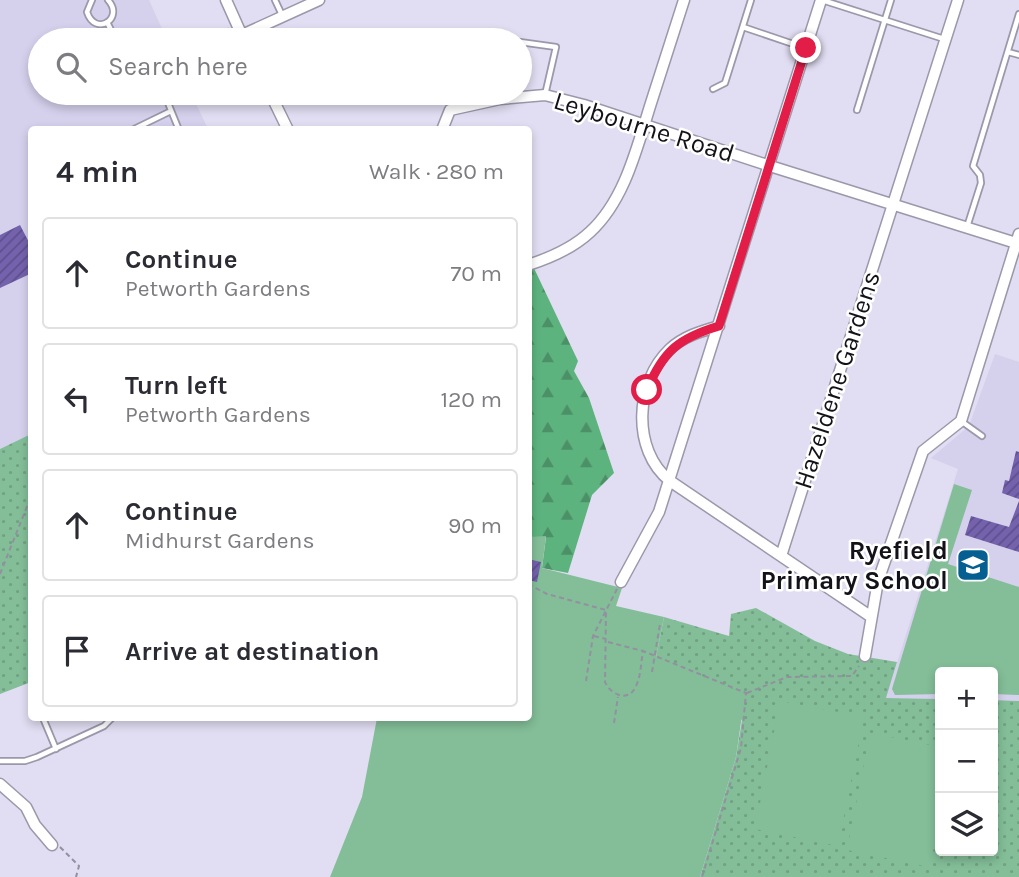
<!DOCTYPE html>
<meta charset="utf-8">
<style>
:root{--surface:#fff;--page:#f7f7f7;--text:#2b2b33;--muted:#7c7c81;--line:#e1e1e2}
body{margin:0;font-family:Karla,sans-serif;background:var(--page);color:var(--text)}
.controls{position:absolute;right:21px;bottom:21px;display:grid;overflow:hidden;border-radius:7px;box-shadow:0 4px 10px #0003}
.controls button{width:63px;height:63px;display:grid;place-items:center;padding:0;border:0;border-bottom:2px solid var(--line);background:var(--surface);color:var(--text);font:35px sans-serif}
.stop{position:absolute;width:21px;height:21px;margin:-16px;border:5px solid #e11d48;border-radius:50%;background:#fff}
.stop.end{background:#e11d48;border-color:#fff;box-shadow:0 2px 7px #0008}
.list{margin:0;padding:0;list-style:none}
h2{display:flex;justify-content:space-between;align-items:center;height:91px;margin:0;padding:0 28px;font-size:30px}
h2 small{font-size:23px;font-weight:400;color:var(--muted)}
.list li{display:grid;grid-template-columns:46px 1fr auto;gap:21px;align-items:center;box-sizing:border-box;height:112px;margin:0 14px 14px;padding:0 14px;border:2px solid var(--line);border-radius:7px}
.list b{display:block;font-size:26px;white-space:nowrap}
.list p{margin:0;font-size:23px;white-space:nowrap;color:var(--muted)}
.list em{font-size:23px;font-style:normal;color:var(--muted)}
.icon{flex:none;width:38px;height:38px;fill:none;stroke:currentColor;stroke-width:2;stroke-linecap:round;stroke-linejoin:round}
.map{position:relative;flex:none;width:1019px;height:877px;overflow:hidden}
.search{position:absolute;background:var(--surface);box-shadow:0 4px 10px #0003;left:28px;top:28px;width:504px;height:77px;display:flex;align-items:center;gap:18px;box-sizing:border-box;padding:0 24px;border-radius:38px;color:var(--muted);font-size:26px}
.panel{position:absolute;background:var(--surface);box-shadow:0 4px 10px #0003;left:28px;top:126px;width:504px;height:595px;border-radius:7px}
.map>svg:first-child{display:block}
.built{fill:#d5d0ec}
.grass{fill:url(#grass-dots)}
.forest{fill:url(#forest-firs)}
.green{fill:#83be98}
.building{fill:url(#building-hatch)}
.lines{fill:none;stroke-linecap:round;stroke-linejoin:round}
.lane-casing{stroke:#9b98ab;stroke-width:8}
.street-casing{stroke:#9b98ab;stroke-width:13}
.path{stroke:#9390a0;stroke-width:2;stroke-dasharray:5 3.5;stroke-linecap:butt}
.lane{stroke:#fff;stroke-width:4.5}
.street{stroke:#fff;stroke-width:10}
.route{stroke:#e11d48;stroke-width:9}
.labels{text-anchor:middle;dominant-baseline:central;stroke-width:5;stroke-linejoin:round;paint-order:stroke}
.street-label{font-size:26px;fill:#131219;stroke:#fff}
.poi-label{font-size:26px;font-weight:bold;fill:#131219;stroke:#fff;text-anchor:end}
</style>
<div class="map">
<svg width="1019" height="877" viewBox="0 0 1019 877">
<defs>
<pattern id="grass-dots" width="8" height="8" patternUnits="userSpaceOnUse" patternTransform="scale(1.75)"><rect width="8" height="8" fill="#83be98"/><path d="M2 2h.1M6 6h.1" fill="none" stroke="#70a282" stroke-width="1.8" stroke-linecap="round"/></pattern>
<pattern id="forest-firs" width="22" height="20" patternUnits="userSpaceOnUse" patternTransform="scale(1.75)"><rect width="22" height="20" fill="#5cb37e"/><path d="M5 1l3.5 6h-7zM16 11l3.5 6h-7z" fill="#4b9066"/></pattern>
<pattern id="building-hatch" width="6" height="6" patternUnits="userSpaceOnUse" patternTransform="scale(1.75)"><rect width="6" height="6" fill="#7462ad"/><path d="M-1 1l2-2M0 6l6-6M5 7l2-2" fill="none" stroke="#5e4f8c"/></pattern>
</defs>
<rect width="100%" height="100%" fill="#e1ddf2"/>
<path class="built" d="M0,0H149L167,40H40V93H191L208,129L32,130L31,434L0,449Z
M229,27L236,40H201Z
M995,354L1019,362V701L993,700V672H940V699L886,698L958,469L931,458L969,426Z"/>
<path class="grass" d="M31,434V682L0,694V449Z
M756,608L815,641L848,654L897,662L886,698L940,699V851H993V700L1019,701V877H700L736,757L742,720L656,657L664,617L729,636L731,614Z"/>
<path class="forest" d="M532,264L578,361L574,371L589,398L614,473L592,495L568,573L542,568L546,537H529L528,265Z"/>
<path class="green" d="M954,484L972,490L948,564L1019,587V695L993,694V672H940V694L895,695L892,689Z
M546,536L542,568L622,588L616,606L664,617L656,657L745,694L736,757L700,877H330L362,797L377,718H528L529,537Z
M780,701L864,717L838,846L755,829Z
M870,733L940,747V813L929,867L847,850Z"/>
<path class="building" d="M20,225L32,248V273L0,288V235Z
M1016,451L1019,452V499L1002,493L1005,480L1009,481Z
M1019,501V552L965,535L971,516L1009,527Z
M528,559L541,562L537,582L528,580L530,572Z"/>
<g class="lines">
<defs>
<path id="lane" d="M92,0L87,12C95,37 125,19 108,0
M275,0L282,15
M822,0L944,39
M107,22L116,40
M743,27L805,48
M230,40L241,35
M488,40H504
M520,42L556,47L545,95
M1008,52L1019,55
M713,89L725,83L751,0
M164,93L179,130
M857,110L891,0
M132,130L171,111
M967,227L981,183L980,175L973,166L1019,14
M961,421L982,436
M43,718L56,749
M0,761H25L37,757L104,726L112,718"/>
<path id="street" d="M226,0L243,38
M242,35L319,0
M270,93L288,130
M442,130L450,110L500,99L545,95L584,105L770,166L1016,243
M528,265C550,258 573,248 590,232C625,200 637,147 651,103C662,68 673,34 684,0
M719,326C702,331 684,336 670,349C635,382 631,450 670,481L870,616
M781,556L958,0
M621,582L659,512L821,0
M865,656L878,581L923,451L961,421L1019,234
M0,784L26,807L35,825L52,845"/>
</defs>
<use href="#lane" class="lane-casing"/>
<use href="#street" class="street-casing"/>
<path class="path" d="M0,574L32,494
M528,584L547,594L606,610L605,682C611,695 629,703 636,686C641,676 641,662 643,651L746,693L741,748L702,877
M594,636L606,639
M608,642L643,651
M652,672L660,624
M586,681L593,636L617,589
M747,693L787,677L852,676L859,666
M614,723L618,697
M60,847L79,866L76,877"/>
<use href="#lane" class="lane"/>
<use href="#street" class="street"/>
</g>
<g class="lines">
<path class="route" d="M647,390C663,351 679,338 719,326L806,48"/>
</g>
<defs>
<symbol id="school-square" viewBox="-11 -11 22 22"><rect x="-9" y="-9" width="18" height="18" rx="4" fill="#056091" stroke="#fff"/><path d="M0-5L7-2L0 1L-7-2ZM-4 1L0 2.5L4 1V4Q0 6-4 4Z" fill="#fff"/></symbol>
</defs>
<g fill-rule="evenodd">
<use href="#school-square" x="954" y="546" width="38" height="38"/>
</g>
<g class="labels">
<g class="street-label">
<text transform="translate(644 127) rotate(17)">Leybourne Road</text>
<text transform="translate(837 380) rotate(-72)">Hazeldene Gardens</text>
</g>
<g class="poi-label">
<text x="948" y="550">Ryefield<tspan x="948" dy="30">Primary School</tspan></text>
</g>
</g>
</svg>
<div class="controls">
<button>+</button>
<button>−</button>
<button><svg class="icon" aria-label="layers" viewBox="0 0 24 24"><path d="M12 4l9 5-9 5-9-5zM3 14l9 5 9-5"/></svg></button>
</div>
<div class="stop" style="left:647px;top:390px"></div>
<div class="stop end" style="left:806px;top:48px"></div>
<div class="search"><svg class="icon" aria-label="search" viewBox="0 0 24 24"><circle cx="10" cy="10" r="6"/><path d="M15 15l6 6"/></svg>Search here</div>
<section class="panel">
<h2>4 min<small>Walk · 280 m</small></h2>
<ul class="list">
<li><svg class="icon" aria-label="ahead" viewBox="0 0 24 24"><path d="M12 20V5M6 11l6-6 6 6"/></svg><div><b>Continue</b><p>Petworth Gardens</p></div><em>70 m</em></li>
<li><svg class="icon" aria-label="left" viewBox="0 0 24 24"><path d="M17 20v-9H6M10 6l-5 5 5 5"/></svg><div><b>Turn left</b><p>Petworth Gardens</p></div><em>120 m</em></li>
<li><svg class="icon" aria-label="ahead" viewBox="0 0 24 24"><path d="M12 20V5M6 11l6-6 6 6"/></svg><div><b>Continue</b><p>Midhurst Gardens</p></div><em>90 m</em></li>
<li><svg class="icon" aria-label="arrive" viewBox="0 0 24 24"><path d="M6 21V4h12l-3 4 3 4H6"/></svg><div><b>Arrive at destination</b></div></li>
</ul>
</section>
</div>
